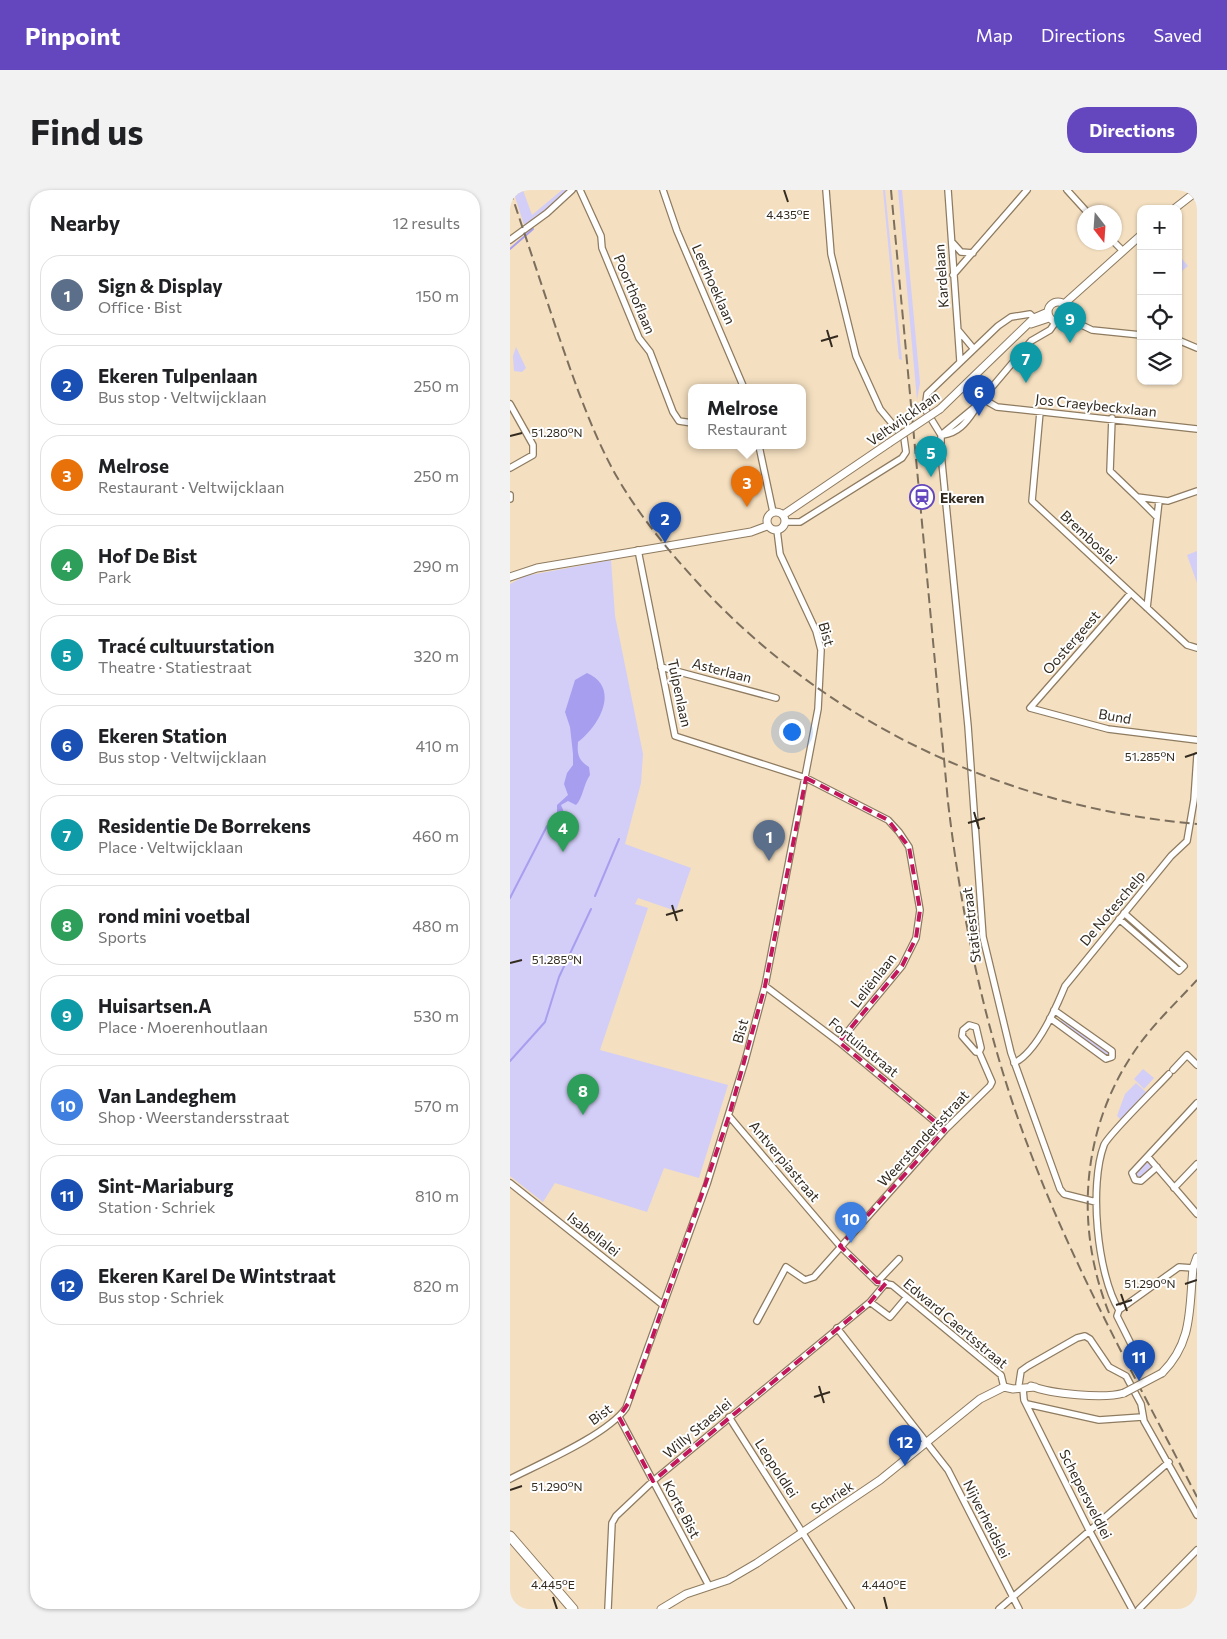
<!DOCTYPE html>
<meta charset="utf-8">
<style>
:root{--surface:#fff;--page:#f2f2f2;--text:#202124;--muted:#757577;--line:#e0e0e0;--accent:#6447bf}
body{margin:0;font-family:Commissioner,sans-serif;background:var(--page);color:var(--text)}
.controls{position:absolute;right:15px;top:15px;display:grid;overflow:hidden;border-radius:10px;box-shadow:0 1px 4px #0004}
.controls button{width:45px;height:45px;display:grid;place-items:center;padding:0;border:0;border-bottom:1px solid var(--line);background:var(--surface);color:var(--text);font:25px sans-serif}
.compass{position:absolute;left:567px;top:15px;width:45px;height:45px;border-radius:50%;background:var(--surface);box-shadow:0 1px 4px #0004;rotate:163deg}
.you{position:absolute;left:281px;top:541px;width:18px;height:18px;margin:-12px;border:4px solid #fff;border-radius:50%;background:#1a73e8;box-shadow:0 0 0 8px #1a73e833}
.badge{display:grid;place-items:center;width:32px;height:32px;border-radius:50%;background:var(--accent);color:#fff;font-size:16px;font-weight:700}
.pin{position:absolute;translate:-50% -41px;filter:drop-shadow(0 1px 2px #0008)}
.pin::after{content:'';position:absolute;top:26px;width:18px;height:15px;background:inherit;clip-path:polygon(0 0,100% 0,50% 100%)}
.popup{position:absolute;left:178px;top:194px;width:118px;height:65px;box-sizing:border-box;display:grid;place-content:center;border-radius:10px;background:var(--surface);filter:drop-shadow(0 1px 4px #0005);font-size:16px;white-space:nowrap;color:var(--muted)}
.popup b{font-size:19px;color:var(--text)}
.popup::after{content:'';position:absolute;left:50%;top:100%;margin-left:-10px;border:10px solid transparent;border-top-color:var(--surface)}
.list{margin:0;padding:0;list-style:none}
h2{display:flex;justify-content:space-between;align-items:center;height:65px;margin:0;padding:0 20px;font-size:21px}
h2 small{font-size:16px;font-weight:400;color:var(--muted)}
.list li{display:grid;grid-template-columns:32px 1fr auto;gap:15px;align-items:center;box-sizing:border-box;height:80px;margin:0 10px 10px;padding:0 10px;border:1px solid var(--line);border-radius:20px}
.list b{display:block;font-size:19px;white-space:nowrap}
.list p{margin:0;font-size:16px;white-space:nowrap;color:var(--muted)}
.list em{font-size:16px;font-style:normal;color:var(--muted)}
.icon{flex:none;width:28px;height:28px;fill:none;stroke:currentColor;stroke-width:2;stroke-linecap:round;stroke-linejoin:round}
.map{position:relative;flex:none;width:687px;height:1419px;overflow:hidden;border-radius:20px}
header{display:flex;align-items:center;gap:30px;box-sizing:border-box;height:70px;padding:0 25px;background:var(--accent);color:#fff}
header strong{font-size:24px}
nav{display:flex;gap:28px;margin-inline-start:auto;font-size:18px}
.intro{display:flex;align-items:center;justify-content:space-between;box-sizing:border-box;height:120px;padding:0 30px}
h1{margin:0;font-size:35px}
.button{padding:12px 22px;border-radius:20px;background:var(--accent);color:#fff;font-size:18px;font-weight:700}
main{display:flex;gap:30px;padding:0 30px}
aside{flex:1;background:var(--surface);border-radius:20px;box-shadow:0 1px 4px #0004}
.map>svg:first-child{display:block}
.green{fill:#d2cef7}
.water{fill:#a89eef}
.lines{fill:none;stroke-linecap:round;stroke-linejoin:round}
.stream{stroke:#a89eef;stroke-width:2}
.minor-casing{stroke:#8e7b60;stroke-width:8}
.tertiary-casing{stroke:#8e7b60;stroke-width:9}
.primary-casing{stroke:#8e7b60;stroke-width:11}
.minor{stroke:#fff;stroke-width:5.5}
.tertiary{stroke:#fff;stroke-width:7}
.primary{stroke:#fff;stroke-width:9}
.rail{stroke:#7c6f5d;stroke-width:2;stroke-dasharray:10 5;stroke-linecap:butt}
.tertiary-bridge-casing{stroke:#8e7b60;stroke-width:9;stroke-linecap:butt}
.tertiary-bridge{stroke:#fff;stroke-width:7}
.marked{fill:none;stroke:#c2185b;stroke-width:4;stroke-dasharray:10 6;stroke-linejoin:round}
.ticks{fill:none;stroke:#332b20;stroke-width:2}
.labels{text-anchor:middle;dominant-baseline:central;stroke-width:4;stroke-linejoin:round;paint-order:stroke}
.street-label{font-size:14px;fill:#332b20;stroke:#fff}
.poi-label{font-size:14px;font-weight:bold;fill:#332b20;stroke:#fff;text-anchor:start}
.ticks-label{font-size:12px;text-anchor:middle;fill:#332b20;stroke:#fff;stroke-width:4;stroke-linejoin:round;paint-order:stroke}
</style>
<header>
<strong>Pinpoint</strong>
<nav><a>Map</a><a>Directions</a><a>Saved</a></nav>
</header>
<div class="intro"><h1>Find us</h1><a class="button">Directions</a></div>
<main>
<aside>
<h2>Nearby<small>12 results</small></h2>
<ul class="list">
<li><span class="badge" style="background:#5c6f8a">1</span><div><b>Sign &amp; Display</b><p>Office · Bist</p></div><em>150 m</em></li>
<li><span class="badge" style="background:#1a4fb4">2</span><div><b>Ekeren Tulpenlaan</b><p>Bus stop · Veltwijcklaan</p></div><em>250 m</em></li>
<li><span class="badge" style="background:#e8710a">3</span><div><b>Melrose</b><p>Restaurant · Veltwijcklaan</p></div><em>250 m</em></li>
<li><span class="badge" style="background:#2e9e5b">4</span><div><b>Hof De Bist</b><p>Park</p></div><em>290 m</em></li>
<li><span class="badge" style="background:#0f9aa8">5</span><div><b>Tracé cultuurstation</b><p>Theatre · Statiestraat</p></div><em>320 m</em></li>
<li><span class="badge" style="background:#1a4fb4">6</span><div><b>Ekeren Station</b><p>Bus stop · Veltwijcklaan</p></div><em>410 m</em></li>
<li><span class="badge" style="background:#0f9aa8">7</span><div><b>Residentie De Borrekens</b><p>Place · Veltwijcklaan</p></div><em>460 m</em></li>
<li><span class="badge" style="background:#2e9e5b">8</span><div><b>rond mini voetbal</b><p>Sports</p></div><em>480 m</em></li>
<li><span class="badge" style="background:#0f9aa8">9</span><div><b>Huisartsen.A</b><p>Place · Moerenhoutlaan</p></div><em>530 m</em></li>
<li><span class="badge" style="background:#3f7fe0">10</span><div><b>Van Landeghem</b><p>Shop · Weerstandersstraat</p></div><em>570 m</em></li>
<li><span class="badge" style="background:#1a4fb4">11</span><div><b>Sint-Mariaburg</b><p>Station · Schriek</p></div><em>810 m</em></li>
<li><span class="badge" style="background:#1a4fb4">12</span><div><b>Ekeren Karel De Wintstraat</b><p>Bus stop · Schriek</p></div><em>820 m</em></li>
</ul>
</aside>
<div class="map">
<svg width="687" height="1419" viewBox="0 0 687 1419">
<rect width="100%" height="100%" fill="#f4dfc0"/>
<path class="green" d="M3,0H13L22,25L52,0H57L39,17L14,35Z
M373,0H375L392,170L389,169Z
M388,0H392L410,193L407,210Z
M668,64L678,76L668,84Z
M6,157L16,178L12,182L4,181L3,166Z
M687,361V393L677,365Z
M101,370L105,426L133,564L131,593L115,654L181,678L166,721L128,708L125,714L138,718L90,860L218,895L189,988L154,978L137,1022L45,993L33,1012L0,986V394L15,386Z
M553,828L599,863L597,867L550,832Z
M633,879L644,888L634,899L624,889Z
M626,893L636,902L611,930L607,926L615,904Z
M636,973H640L642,978L631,989L628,988L626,983Z"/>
<path class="water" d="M77,483C111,498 89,536 68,552C67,564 68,570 79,577L80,585C74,593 72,610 66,615L58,611L51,615L56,627L55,632H45L37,636L47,624V615L58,605L54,594L57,583L63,575V564L60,537L55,522L65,490Z"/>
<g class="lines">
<path class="stream" d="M0,59L23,39
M85,706L109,649
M0,708L37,636
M0,871L35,832L49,787L81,719"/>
<defs>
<path id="minor" d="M70,0L91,46L92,58L129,148L140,162L163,222L169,231L182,233
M153,0L167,41L234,198
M438,0L450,171
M557,0L577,22
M0,50L37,23L62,0
M442,52L451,62L463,63
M604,52L612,60
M443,85L517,0
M557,128L582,140L631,145
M448,140L463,158
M668,150L687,158
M473,209L487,217L687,239
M0,214L23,255V265L0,278
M530,222L522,311L677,455L687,458
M602,228L600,281L627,307L658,311L687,301
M431,245V263L458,536L473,747L501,863L550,999L554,1004L586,1012
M431,245L415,219L417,204L488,136L501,127L520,124L524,128
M431,245L466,216L521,151L540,140L545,133
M433,245C448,243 456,233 464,221
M249,256L263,322
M0,305V309
M627,307L647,327
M275,332H290L392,268L396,262L394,248L370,219L346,166L321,64L316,0
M128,360L165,546L296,588L378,630L389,642L399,657L410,720L406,748L392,776L329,852
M621,403L520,518L598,539L687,550
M637,418L649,311
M151,477L266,508
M609,729L669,781L674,776L614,723
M255,796L329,852L435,940
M540,828L596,869L602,867V861L544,820
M504,873C526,863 546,818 555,796L661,666L677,651L684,610L687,566
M663,880L677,865L687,875
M219,926L330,1056L367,1092L382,1095L491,1185L494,1197
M638,967L687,1024
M647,977L631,991L625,990L622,983L687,913
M0,993L153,1115
M664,998L687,974
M367,1092L389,1069
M360,1112L380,1127L396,1108
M609,1120L669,1077L683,1078
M247,1131L276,1077L295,1090L304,1087L435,940L480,896L482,892L469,862L471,858L466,837L459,835L453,840L452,846L466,862H469
M327,1138L438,1280L509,1419
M632,1176L607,1126L609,1120C587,1084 579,995 594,955C598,945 648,896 659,884
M509,1194L511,1181L518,1176L567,1148L575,1146L580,1149L599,1177L616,1186L631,1214L634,1231L687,1325
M513,1199L514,1210L579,1340L622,1419
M517,1214L589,1230L632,1227
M109,1227L199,1396
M219,1227L341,1419
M0,1289C31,1273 97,1245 116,1218L197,994L235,871L255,796L308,519L311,460L306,441L270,364L267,340
M98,1419L102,1333L106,1326L143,1291L360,1112L376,1093
M489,1419L659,1272
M629,1419L687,1360"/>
<path id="tertiary" d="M664,19L687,1
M538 122a10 10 0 1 1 20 0a10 10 0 1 1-20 0Z
M554,114L631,45
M521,134L539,128
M430,219L524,128L538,122
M257 331a9 9 0 1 1 18 0a9 9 0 1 1-18 0Z
M273,325L379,253
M0,387L27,378L241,342L257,336
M652,1183C683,1152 679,1119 683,1078L687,1067
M521,1196C541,1204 594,1209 614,1203
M151,1419L176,1404L218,1390L247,1373L370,1290L470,1209L494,1197L503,1199L525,1197"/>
<path id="primary" d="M0,1346L63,1419"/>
</defs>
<use href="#minor" class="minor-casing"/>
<use href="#tertiary" class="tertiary-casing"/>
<use href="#primary" class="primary-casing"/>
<use href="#minor" class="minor"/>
<use href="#tertiary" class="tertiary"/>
<use href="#primary" class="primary"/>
<path class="rail" d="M0,0C16,48 32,96 48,144C64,190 80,237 103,280C129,327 165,369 202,408C331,541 504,618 687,634
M381,0L438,612C452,732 477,850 521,964C566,1083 629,1194 687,1307
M599,1123C565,1038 571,942 622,865C640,837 665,814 687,790"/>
<defs>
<path id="tertiary-bridge" d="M379,253L430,219
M614,1203L652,1183"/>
</defs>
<use href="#tertiary-bridge" class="tertiary-bridge-casing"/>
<use href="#tertiary-bridge" class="tertiary-bridge"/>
</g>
<path class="marked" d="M296,588L378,630L399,657L410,720L406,748L392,776L329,852L435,940L330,1056L367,1092L376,1093L360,1112L143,1291L109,1227L121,1209L219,926L255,796Z"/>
<path class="ticks" d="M274,0L278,12M317,140L322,157M311,151L328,146M0,246L12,243M675,567L687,563M464,622L469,639M458,633L475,628M162,715L167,731M156,725L173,720M0,773L12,770M675,1094L687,1090M611,1104L617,1121M606,1115L622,1110M309,1196L314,1213M304,1207L320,1202M0,1300L12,1296M43,1407L47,1419M374,1407L377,1419"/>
<defs>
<symbol id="station-ring" viewBox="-11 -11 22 22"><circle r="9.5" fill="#fff" stroke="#6447bf" stroke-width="1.5"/><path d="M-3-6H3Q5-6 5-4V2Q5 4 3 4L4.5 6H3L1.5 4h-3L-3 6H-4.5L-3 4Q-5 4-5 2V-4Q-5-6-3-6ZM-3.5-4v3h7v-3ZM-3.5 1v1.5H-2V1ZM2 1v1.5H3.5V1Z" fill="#6447bf"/></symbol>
</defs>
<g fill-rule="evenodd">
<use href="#station-ring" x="398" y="293" width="28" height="28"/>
</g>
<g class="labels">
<g class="street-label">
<text transform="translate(431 86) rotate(-94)">Kardelaan</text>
<text transform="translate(204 94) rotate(66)">Leerhoeklaan</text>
<text transform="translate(125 104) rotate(67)">Poorthoflaan</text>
<text transform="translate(586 215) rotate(6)">Jos Craeybeckxlaan</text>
<text transform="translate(393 228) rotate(-35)">Veltwijcklaan</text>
<text transform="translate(579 347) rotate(43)">Bremboslei</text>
<text transform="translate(317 444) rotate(74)">Bist</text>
<text transform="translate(561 452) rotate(-49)">Oostergeest</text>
<text transform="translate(212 480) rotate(15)">Asterlaan</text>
<text transform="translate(170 503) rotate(78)">Tulpenlaan</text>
<text transform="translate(605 526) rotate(10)">Bund</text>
<text transform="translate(602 718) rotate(-50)">De Noteschelp</text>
<text transform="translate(461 735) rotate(-97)">Statiestraat</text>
<text transform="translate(363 790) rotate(-52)">Leliënlaan</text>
<text transform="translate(230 841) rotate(-75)">Bist</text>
<text transform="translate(354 857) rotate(39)">Fortuinstraat</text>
<text transform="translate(413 948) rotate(-47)">Weerstandersstraat</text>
<text transform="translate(275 971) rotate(50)">Antverpiastraat</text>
<text transform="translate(84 1044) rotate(38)">Isabellalei</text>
<text transform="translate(446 1133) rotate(40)">Edward Caertsstraat</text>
<text transform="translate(90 1224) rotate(-36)">Bist</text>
<text transform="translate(187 1238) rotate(-40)">Willy Staeslei</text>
<text transform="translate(267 1278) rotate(57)">Leopoldlei</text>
<text transform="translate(576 1304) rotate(63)">Schepersveldlei</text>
<text transform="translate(322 1307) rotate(-33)">Schriek</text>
<text transform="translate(172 1319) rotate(62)">Korte Bist</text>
<text transform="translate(477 1329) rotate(63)">Nijverheidslei</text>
</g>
<g class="poi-label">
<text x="430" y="307">Ekeren</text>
</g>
</g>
<g class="ticks-label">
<text x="278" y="29">4.435°E</text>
<text x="47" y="247">51.280°N</text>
<text x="640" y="571">51.285°N</text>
<text x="47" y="774">51.285°N</text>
<text x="640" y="1098">51.290°N</text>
<text x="47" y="1301">51.290°N</text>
<text x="43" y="1399">4.445°E</text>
<text x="374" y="1399">4.440°E</text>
</g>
</svg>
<div class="controls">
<button>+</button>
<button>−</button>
<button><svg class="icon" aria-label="locate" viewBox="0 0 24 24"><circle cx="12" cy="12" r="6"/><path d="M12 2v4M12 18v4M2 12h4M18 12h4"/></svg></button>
<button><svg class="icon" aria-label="layers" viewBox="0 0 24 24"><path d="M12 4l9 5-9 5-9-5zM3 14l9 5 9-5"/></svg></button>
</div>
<svg class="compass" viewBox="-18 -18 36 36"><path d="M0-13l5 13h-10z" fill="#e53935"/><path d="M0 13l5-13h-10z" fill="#757577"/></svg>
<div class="you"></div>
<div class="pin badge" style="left:259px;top:671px;background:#5c6f8a">1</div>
<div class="pin badge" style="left:155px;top:353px;background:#1a4fb4">2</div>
<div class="pin badge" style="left:237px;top:317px;background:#e8710a">3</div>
<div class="popup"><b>Melrose</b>Restaurant</div>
<div class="pin badge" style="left:53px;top:662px;background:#2e9e5b">4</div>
<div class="pin badge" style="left:421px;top:287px;background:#0f9aa8">5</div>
<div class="pin badge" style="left:469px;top:226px;background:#1a4fb4">6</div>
<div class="pin badge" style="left:516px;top:193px;background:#0f9aa8">7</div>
<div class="pin badge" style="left:73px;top:925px;background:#2e9e5b">8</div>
<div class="pin badge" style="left:560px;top:153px;background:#0f9aa8">9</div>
<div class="pin badge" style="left:341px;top:1053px;background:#3f7fe0">10</div>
<div class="pin badge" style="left:629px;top:1191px;background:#1a4fb4">11</div>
<div class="pin badge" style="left:395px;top:1276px;background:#1a4fb4">12</div>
</div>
</main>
